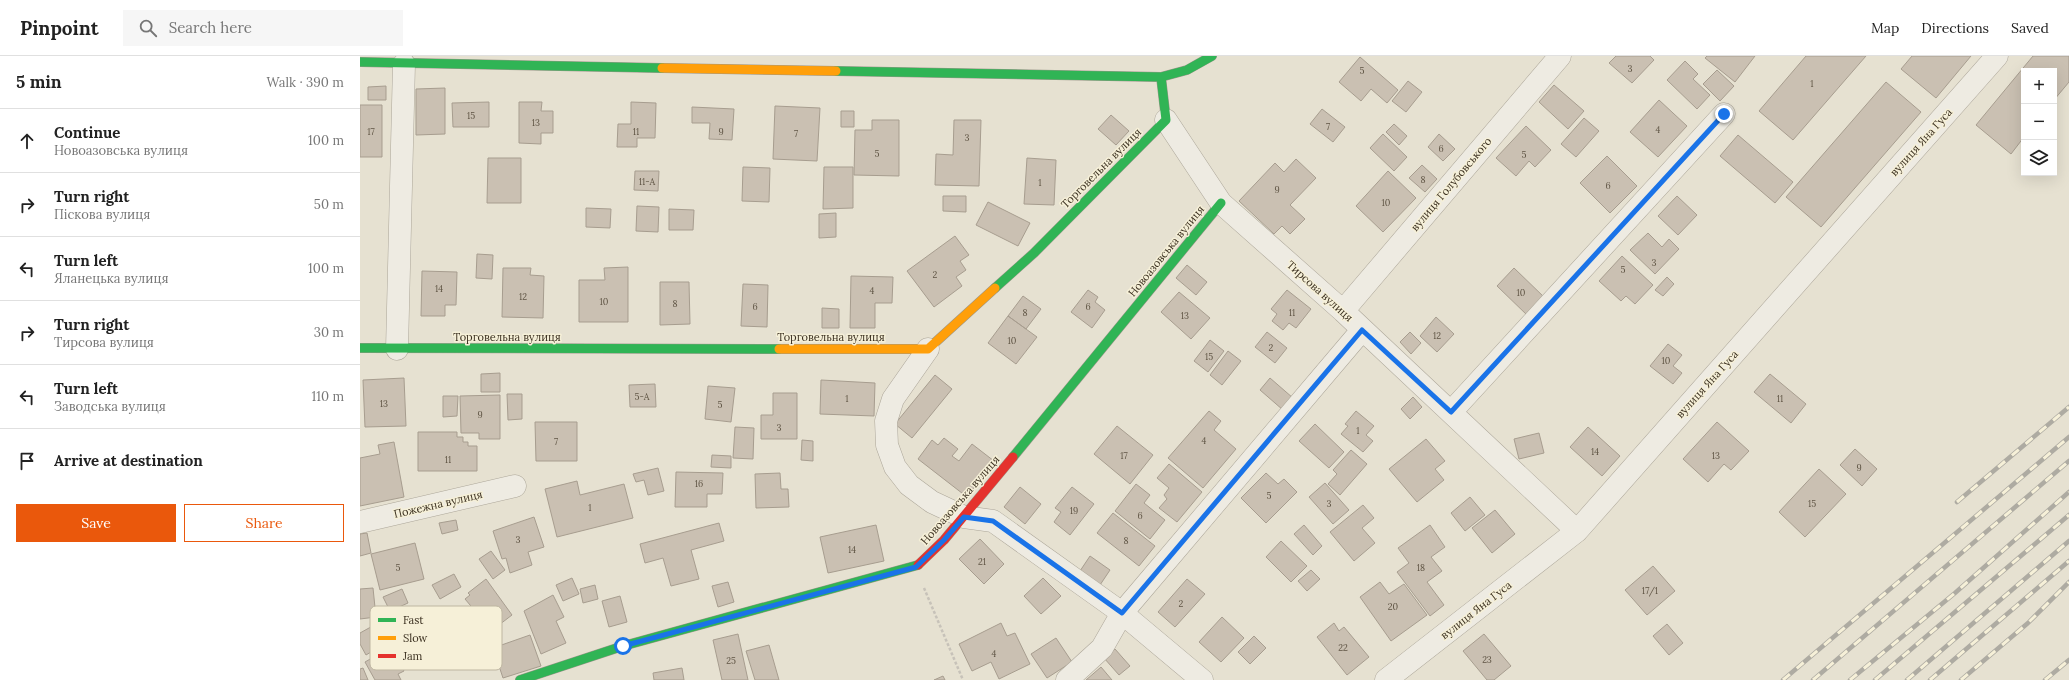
<!DOCTYPE html>
<meta charset="utf-8">
<style>
:root{--surface:#fff;--page:#f6f6f6;--text:#222;--muted:#767676;--line:#e0e0e0;--accent:#ea580c}
body{margin:0;font-family:Lora,serif;background:var(--page);color:var(--text)}
.controls{position:absolute;right:12px;top:12px;display:grid;overflow:hidden;border-radius:0px;box-shadow:0 4px 16px #0002}
.controls button{width:36px;height:36px;display:grid;place-items:center;padding:0;border:0;border-bottom:1px solid var(--line);background:var(--surface);color:var(--text);font:20px sans-serif}
.stop{position:absolute;width:12px;height:12px;margin:-9px;border:3px solid #1a73e8;border-radius:50%;background:#fff}
.stop.end{background:#1a73e8;border-color:#fff;box-shadow:0 1px 4px #0008}
.list{margin:0;padding:0;list-style:none}
h2{display:flex;justify-content:space-between;align-items:center;height:52px;margin:0;padding:0 16px;font-size:17px}
h2 small{font-size:13px;font-weight:400;color:var(--muted)}
.list li{display:grid;grid-template-columns:26px 1fr auto;gap:12px;align-items:center;box-sizing:border-box;height:64px;padding:0 16px;border-top:1px solid var(--line)}
.list b{display:block;font-size:15px;white-space:nowrap}
.list p{margin:0;font-size:13px;white-space:nowrap;color:var(--muted)}
.list em{font-size:13px;font-style:normal;color:var(--muted)}
.actions{display:flex;gap:8px;padding:12px 16px}
.actions a{flex:1;padding:9px 0;border:1px solid var(--accent);border-radius:0px;text-align:center;font-size:14px;color:var(--accent)}
.actions .main{background:var(--accent);color:#fff}
.icon{flex:none;width:22px;height:22px;fill:none;stroke:currentColor;stroke-width:2;stroke-linecap:round;stroke-linejoin:round}
.map{position:relative;flex:none;width:1709px;height:624px;overflow:hidden}
header{display:flex;align-items:center;gap:24px;box-sizing:border-box;height:56px;padding:0 20px;background:var(--surface);border-bottom:1px solid var(--line)}
header strong{font-size:19px}
nav{display:flex;gap:22px;margin-inline-start:auto;font-size:14px}
.search{width:280px;height:36px;background:var(--page);display:flex;align-items:center;gap:10px;box-sizing:border-box;padding:0 14px;border-radius:0px;color:var(--muted);font-size:15px}
main{display:flex}
aside{flex:1;background:var(--surface)}
.map>svg:first-child{display:block}
.building{fill:#cac0b2;stroke:#a79d8f}
.lines{fill:none;stroke-linecap:round;stroke-linejoin:round}
.street-casing{stroke:#aca699;stroke-width:23}
.fast-casing{stroke:#9b968a;stroke-width:10}
.slow-casing{stroke:#9b968a;stroke-width:10}
.jam-casing{stroke:#9b968a;stroke-width:10}
.path{stroke:#c7c2b9;stroke-width:2.5;stroke-dasharray:3 2;stroke-linecap:butt}
.street{stroke:#eeebe2;stroke-width:22}
.fast{stroke:#30b455;stroke-width:9}
.slow{stroke:#ff9f0a;stroke-width:9}
.jam{stroke:#e5322d;stroke-width:9}
.rail-casing{stroke:#aeaba2;stroke-width:4.5}
.rail{stroke:#f6f0d8;stroke-width:3;stroke-dasharray:9;stroke-linecap:butt}
.route{stroke:#1a73e8;stroke-width:5}
.labels{text-anchor:middle;dominant-baseline:central;stroke-width:3;stroke-linejoin:round;paint-order:stroke}
.number-label{font-size:9px;fill:#5f5444}
.street-label{font-size:11px;fill:#3b3020;stroke:#f6f0d8}
.key{fill:#f6f0d8;stroke:#beb6a1;stroke-width:1}
.key-label{font-size:11px;fill:#3b3020}
</style>
<header>
<strong>Pinpoint</strong>
<div class="search"><svg class="icon" aria-label="search" viewBox="0 0 24 24"><circle cx="10" cy="10" r="6"/><path d="M15 15l6 6"/></svg>Search here</div>
<nav><a>Map</a><a>Directions</a><a>Saved</a></nav>
</header>
<main>
<aside>
<h2>5 min<small>Walk · 390 m</small></h2>
<ul class="list">
<li><svg class="icon" aria-label="ahead" viewBox="0 0 24 24"><path d="M12 20V5M6 11l6-6 6 6"/></svg><div><b>Continue</b><p>Новоазовська вулиця</p></div><em>100 m</em></li>
<li><svg class="icon" aria-label="right" viewBox="0 0 24 24"><path d="M7 20v-9h11M14 6l5 5-5 5"/></svg><div><b>Turn right</b><p>Піскова вулиця</p></div><em>50 m</em></li>
<li><svg class="icon" aria-label="left" viewBox="0 0 24 24"><path d="M17 20v-9H6M10 6l-5 5 5 5"/></svg><div><b>Turn left</b><p>Яланецька вулиця</p></div><em>100 m</em></li>
<li><svg class="icon" aria-label="right" viewBox="0 0 24 24"><path d="M7 20v-9h11M14 6l5 5-5 5"/></svg><div><b>Turn right</b><p>Тирсова вулиця</p></div><em>30 m</em></li>
<li><svg class="icon" aria-label="left" viewBox="0 0 24 24"><path d="M17 20v-9H6M10 6l-5 5 5 5"/></svg><div><b>Turn left</b><p>Заводська вулиця</p></div><em>110 m</em></li>
<li><svg class="icon" aria-label="arrive" viewBox="0 0 24 24"><path d="M6 21V4h12l-3 4 3 4H6"/></svg><div><b>Arrive at destination</b></div></li>
</ul>
<div class="actions"><a class="main">Save</a><a>Share</a></div>
</aside>
<div class="map">
<svg width="1709" height="624" viewBox="0 0 1709 624">
<rect width="100%" height="100%" fill="#e6e1d1"/>
<path class="building" d="M1256,0H1290L1294,4L1272,27L1249,7Z
M1347,0H1395L1375,26L1345,2Z
M1446,0H1506L1433,84L1399,55Z
M1552,0H1611L1576,42L1541,13Z
M1673,0H1709V26L1694,44V15H1664V81L1651,98L1616,69Z
M1000,1L1038,34L1027,47L1011,33L1001,45L979,26Z
M1325,5L1338,18L1333,23L1350,39L1337,53L1307,24Z
M1357,14L1374,30L1360,45L1343,28Z
M1048,25L1062,36L1046,56L1032,45Z
M1526,26L1561,56L1461,171L1426,141Z
M1194,29L1224,55L1208,73L1179,46Z
M26,30V44H8V31Z
M85,32V78L56,79V33Z
M1299,44L1327,70L1298,101L1270,76Z
M129,46V71H93L92,47Z
M159,46H182L181,55H193V77H181V88L159,87Z
M271,46L296,47L295,82H277V91H257L258,68H271Z
M0,49H22V101H0Z
M415,50L460,52L457,105L413,103Z
M332,51L374,53L372,84L349,83L350,67H332Z
M962,53L985,71L973,86L950,68Z
M481,55H494V71H481Z
M751,59L769,75L756,89L738,73Z
M1224,62L1239,75L1216,101L1201,88Z
M512,64H539V120L494,119L495,74H512Z
M594,64H621L619,130L575,129L576,98L593,99Z
M1034,68L1047,80L1039,89L1026,76Z
M1166,70L1191,94L1175,111L1169,105L1156,120L1136,102Z
M1023,78L1047,101L1034,115L1010,92Z
M1079,78L1095,93L1083,105L1068,91Z
M1378,79L1433,126L1415,147L1360,100Z
M1247,100L1277,130L1250,157L1220,127Z
M128,102H161V147H127Z
M667,102L696,104L694,149L664,148Z
M936,103L956,122L930,149L945,163L930,178L922,170L914,178L879,145L915,107L924,116Z
M1062,109L1077,123L1065,136L1049,122Z
M383,111L410,112L409,146L382,145Z
M464,111H493V152L463,153Z
M275,115H299L298,135L274,134Z
M1028,115L1056,142L1023,176L996,150Z
M583,140H606V156L583,155Z
M1317,140L1337,159L1318,179L1298,160Z
M628,146L670,167L658,190L616,169Z
M277,150L299,151L298,176L276,175Z
M226,152L251,153L250,172L226,171Z
M309,153L334,154L333,174H309Z
M476,157V181L459,182V158Z
M1288,177L1302,191L1309,183L1319,193L1295,218L1270,194Z
M595,180L609,199L600,205L606,214L596,221L602,230L574,251L547,215Z
M117,198L133,199L132,223L116,222Z
M1262,200L1293,229L1275,248L1266,240L1261,245L1239,225Z
M827,209L847,226L836,239L816,222Z
M268,211V266H219V224H245L244,212Z
M143,212H171L170,219L184,220L183,262L142,261Z
M1154,212L1185,242L1168,260L1137,230Z
M62,215L97,216L96,249H85V260H61Z
M491,220L533,221L532,247H515V272H490Z
M1307,221L1314,228L1303,240L1295,234Z
M300,226H329L330,268L300,269Z
M383,228L408,229L407,271L381,270Z
M728,234L738,241L735,246L745,254L732,272L711,256Z
M927,234L951,253L936,272L929,267L923,274L912,265L917,258L911,253Z
M819,236L850,262L831,283L801,256Z
M663,240L681,253L666,273L648,260Z
M462,252L479,253V272H462Z
M648,260L677,281L656,308L628,287Z
M1076,261L1094,278L1077,296L1060,280Z
M907,276L927,292L915,307L895,291Z
M1050,276L1061,287L1051,298L1040,286Z
M850,284L864,295L848,316L834,305Z
M1308,288L1322,299L1313,310L1322,317L1313,328L1290,310Z
M868,295L881,305L862,329L850,319Z
M140,317V336H121V318Z
M1410,318L1446,348L1431,367L1394,336Z
M575,319L592,333L552,382L535,368Z
M44,322L46,370L5,371L3,324Z
M910,322L933,342L923,354L900,334Z
M461,324L515,327L514,360L460,358Z
M295,328L296,351H270L269,329Z
M348,330L375,332L371,366L345,363Z
M413,337H437V383H401V359H413Z
M147,338H162V363L148,364Z
M140,339V383H119V377H101L100,340Z
M83,340H98L97,360L83,361Z
M1053,341L1062,351L1050,363L1041,353Z
M849,355L861,365L854,374L876,393L843,432L808,402Z
M996,355L1014,370L1006,379L1013,385L1003,396L981,378L988,370L985,368Z
M175,366H217V405H176Z
M1357,366L1389,395L1371,414L1364,408L1348,426L1323,403Z
M955,368L984,396L969,412L939,385Z
M757,370L793,399L770,428L734,398Z
M375,371L394,372L393,403L373,402Z
M1228,371L1260,400L1242,420L1210,391Z
M58,376H97V381H103V386H108V390H117V415H58Z
M1179,377L1184,397L1159,403L1154,383Z
M584,382L598,393L592,400L599,405L612,388L634,405L607,441L558,403L572,384L578,389Z
M1066,383L1085,405L1075,413L1084,424L1057,446L1029,413Z
M442,384L453,385V405L441,404Z
M34,386L44,441L0,450V402L20,398L18,389Z
M1495,393L1517,413L1502,430L1480,409Z
M991,394L1007,408L980,439L968,428L977,418L973,414Z
M352,399L371,400V412L351,411Z
M809,408L842,436L817,466L799,452L807,443L804,439L809,432L797,422Z
M298,412L304,435L288,439L284,424L276,426L273,418Z
M1459,413L1486,438L1445,481L1419,456Z
M316,416L363,417L362,438H347V451H315Z
M420,417L421,433H428L429,451L396,452L395,418Z
M906,417L918,428L924,423L937,436L906,467L881,442Z
M217,425L220,439L264,428L273,462L197,481L185,433Z
M965,427L989,454L973,468L949,441Z
M776,428L790,439L784,447L805,464L790,483L755,455Z
M660,431L681,448L665,468L644,451Z
M712,431L734,448L710,479L694,466L701,456L695,452Z
M1110,441L1125,459L1105,475L1091,457Z
M1003,449L1014,462L1002,472L1015,487L994,505L970,476Z
M1135,454L1155,478L1132,497L1112,472Z
M753,457L795,490L779,510L737,477Z
M174,461L184,491L168,496L172,509L150,517L146,502L142,503L133,475Z
M96,464L98,474L82,478L79,467Z
M359,467L364,485L331,494L339,523L311,530L303,502L285,507L280,488Z
M516,469L524,505L468,517L460,481Z
M944,469L962,490L953,499L934,478Z
M1070,469L1085,491L1071,501L1082,515L1067,526L1084,549L1070,560L1037,516L1049,507L1038,492Z
M7,477L11,497L0,500V478Z
M620,483L644,508L624,528L599,503Z
M921,485L947,510L931,526L906,501Z
M55,487L64,523L20,534L11,498Z
M131,495L145,514L133,523L119,503Z
M730,500L750,514L740,529L720,515Z
M1293,510L1315,535L1287,559L1265,534Z
M951,514L960,523L947,535L938,525Z
M94,518L101,531L80,543L72,529Z
M212,522L219,538L203,545L196,529Z
M683,522L701,540L681,558L664,540Z
M126,523L152,559L135,572L120,552L116,556L105,543L110,539L108,537Z
M827,523L845,538L815,571L798,556Z
M368,526L374,546L358,551L352,530Z
M1020,526L1029,538L1044,528L1067,559L1031,585L1000,541Z
M235,529L238,543L223,547L220,533Z
M13,532L16,561L0,563V533Z
M42,533L48,547L30,555L23,541Z
M193,539L204,561L196,565L206,587L181,598L164,555Z
M260,540L267,566L249,571L242,545Z
M862,561L884,582L861,606L839,586Z
M27,562L38,580L28,586L44,615L38,618L41,624H15L5,606L19,598L16,593L6,599L0,588V577Z
M641,567L647,580L655,577L670,608L639,623L631,606L612,615L599,588Z
M974,567L979,575L984,571L1009,601L987,619L957,581Z
M1307,568L1323,587L1309,599L1293,580Z
M378,578L388,624H362L353,584Z
M1124,578L1151,610L1134,624H1127L1103,595Z
M170,579L181,610L143,622L133,592Z
M894,580L906,592L890,608L878,596Z
M696,582L712,606L687,622L671,598Z
M409,589L419,624H395L386,595Z
M755,593L770,610L759,619L744,602Z
M741,611L752,624H726Z
M3,612L8,624H0V613Z
M322,612L324,624H294L293,617Z
M583,620L585,624H574Z"/>
<g class="lines">
<defs>
<path id="street" d="M806,64L861,147L983,255L1217,475
M983,255L1200,0
M37,293L44,8
M568,293L533,343L526,365L527,389L535,411L549,429L572,446L604,461L633,465L762,557L842,624
M1091,356L1364,58
M0,466L155,430
M707,624L742,592L762,557L1002,274
M1026,624L1217,475L1637,0"/>
<path id="fast" d="M0,6L302,12
M476,15L801,21L827,14L852,0
M635,232L674,197L806,64L801,21
M0,292L419,293
M653,401L861,147
M160,624L263,590L558,509"/>
<path id="slow" d="M302,12L476,15
M419,293H568L635,232"/>
<path id="jam" d="M558,509L584,484L653,401"/>
</defs>
<use href="#street" class="street-casing"/>
<use href="#fast" class="fast-casing"/>
<use href="#slow" class="slow-casing"/>
<use href="#jam" class="jam-casing"/>
<path class="path" d="M564,532L603,624"/>
<use href="#street" class="street"/>
<use href="#fast" class="fast"/>
<use href="#slow" class="slow"/>
<use href="#jam" class="jam"/>
<defs>
<path id="rail" d="M1597,446L1709,351
M1423,624L1709,381
M1453,624L1709,405
M1490,624L1595,537L1709,436
M1515,624L1709,459
M1547,624L1709,485
M1570,624L1709,505
M1601,624L1668,567L1709,526
M1685,624L1709,604"/>
</defs>
<use href="#rail" class="rail-casing"/>
<use href="#rail" class="rail"/>
</g>
<g class="lines">
<path class="route" d="M263,590L556,511L584,484L604,461L633,465L762,557L1002,274L1091,356L1364,58"/>
</g>
<g class="labels">
<g class="number-label">
<text x="1270" y="12">3</text>
<text x="1002" y="14">5</text>
<text x="1452" y="27">1</text>
<text x="111" y="59">15</text>
<text x="176" y="66">13</text>
<text x="968" y="70">7</text>
<text x="1298" y="73">4</text>
<text x="11" y="75">17</text>
<text x="276" y="75">11</text>
<text x="361" y="75">9</text>
<text x="436" y="77">7</text>
<text x="607" y="81">3</text>
<text x="1081" y="92">6</text>
<text x="517" y="97">5</text>
<text x="1164" y="98">5</text>
<text x="1063" y="123">8</text>
<text x="287" y="125">11-А</text>
<text x="680" y="126">1</text>
<text x="1248" y="129">6</text>
<text x="917" y="133">9</text>
<text x="1026" y="146">10</text>
<text x="1294" y="206">3</text>
<text x="1263" y="213">5</text>
<text x="575" y="218">2</text>
<text x="79" y="232">14</text>
<text x="512" y="234">4</text>
<text x="1161" y="236">10</text>
<text x="163" y="240">12</text>
<text x="244" y="245">10</text>
<text x="315" y="247">8</text>
<text x="395" y="250">6</text>
<text x="728" y="250">6</text>
<text x="665" y="256">8</text>
<text x="932" y="256">11</text>
<text x="825" y="259">13</text>
<text x="1077" y="279">12</text>
<text x="652" y="284">10</text>
<text x="911" y="291">2</text>
<text x="849" y="300">15</text>
<text x="1306" y="304">10</text>
<text x="282" y="340">5-А</text>
<text x="487" y="342">1</text>
<text x="1420" y="342">11</text>
<text x="24" y="347">13</text>
<text x="360" y="348">5</text>
<text x="120" y="358">9</text>
<text x="419" y="371">3</text>
<text x="998" y="374">1</text>
<text x="844" y="384">4</text>
<text x="196" y="385">7</text>
<text x="1235" y="395">14</text>
<text x="764" y="399">17</text>
<text x="1356" y="399">13</text>
<text x="88" y="403">11</text>
<text x="1499" y="411">9</text>
<text x="339" y="427">16</text>
<text x="909" y="439">5</text>
<text x="969" y="447">3</text>
<text x="1452" y="447">15</text>
<text x="230" y="451">1</text>
<text x="714" y="454">19</text>
<text x="780" y="459">6</text>
<text x="158" y="483">3</text>
<text x="766" y="484">8</text>
<text x="492" y="493">14</text>
<text x="622" y="505">21</text>
<text x="38" y="511">5</text>
<text x="1061" y="511">18</text>
<text x="1290" y="534">17/1</text>
<text x="821" y="547">2</text>
<text x="1033" y="550">20</text>
<text x="983" y="591">22</text>
<text x="634" y="597">4</text>
<text x="1127" y="603">23</text>
<text x="371" y="604">25</text>
</g>
<g class="street-label">
<text transform="translate(1561 86) rotate(-48)">вулиця Яна Гуса</text>
<text transform="translate(741 112) rotate(-45)">Торговельна вулиця</text>
<text transform="translate(1091 128) rotate(-50)">вулиця Голубовського</text>
<text transform="translate(806 195) rotate(-51)">Новоазовська вулиця</text>
<text transform="translate(960 235) rotate(42)">Тирсова вулиця</text>
<text x="147" y="281">Торговельна вулиця</text>
<text x="471" y="281">Торговельна вулиця</text>
<text transform="translate(1347 328) rotate(-48)">вулиця Яна Гуса</text>
<text transform="translate(600 444) rotate(-49)">Новоазовська вулиця</text>
<text transform="translate(78 448) rotate(-13)">Пожежна вулиця</text>
<text transform="translate(1116 554) rotate(-38)">вулиця Яна Гуса</text>
</g>
</g>
<rect x="10" y="550" width="132" height="64" rx="6" class="key"/>
<rect x="18" y="562" width="18" height="4" fill="#30b455"/>
<rect x="18" y="580" width="18" height="4" fill="#ff9f0a"/>
<rect x="18" y="598" width="18" height="4" fill="#e5322d"/>
<g class="key-label">
<text x="43" y="568">Fast</text>
<text x="43" y="586">Slow</text>
<text x="43" y="604">Jam</text>
</g>
</svg>
<div class="controls">
<button>+</button>
<button>−</button>
<button><svg class="icon" aria-label="layers" viewBox="0 0 24 24"><path d="M12 4l9 5-9 5-9-5zM3 14l9 5 9-5"/></svg></button>
</div>
<div class="stop" style="left:263px;top:590px"></div>
<div class="stop end" style="left:1364px;top:58px"></div>
</div>
</main>
